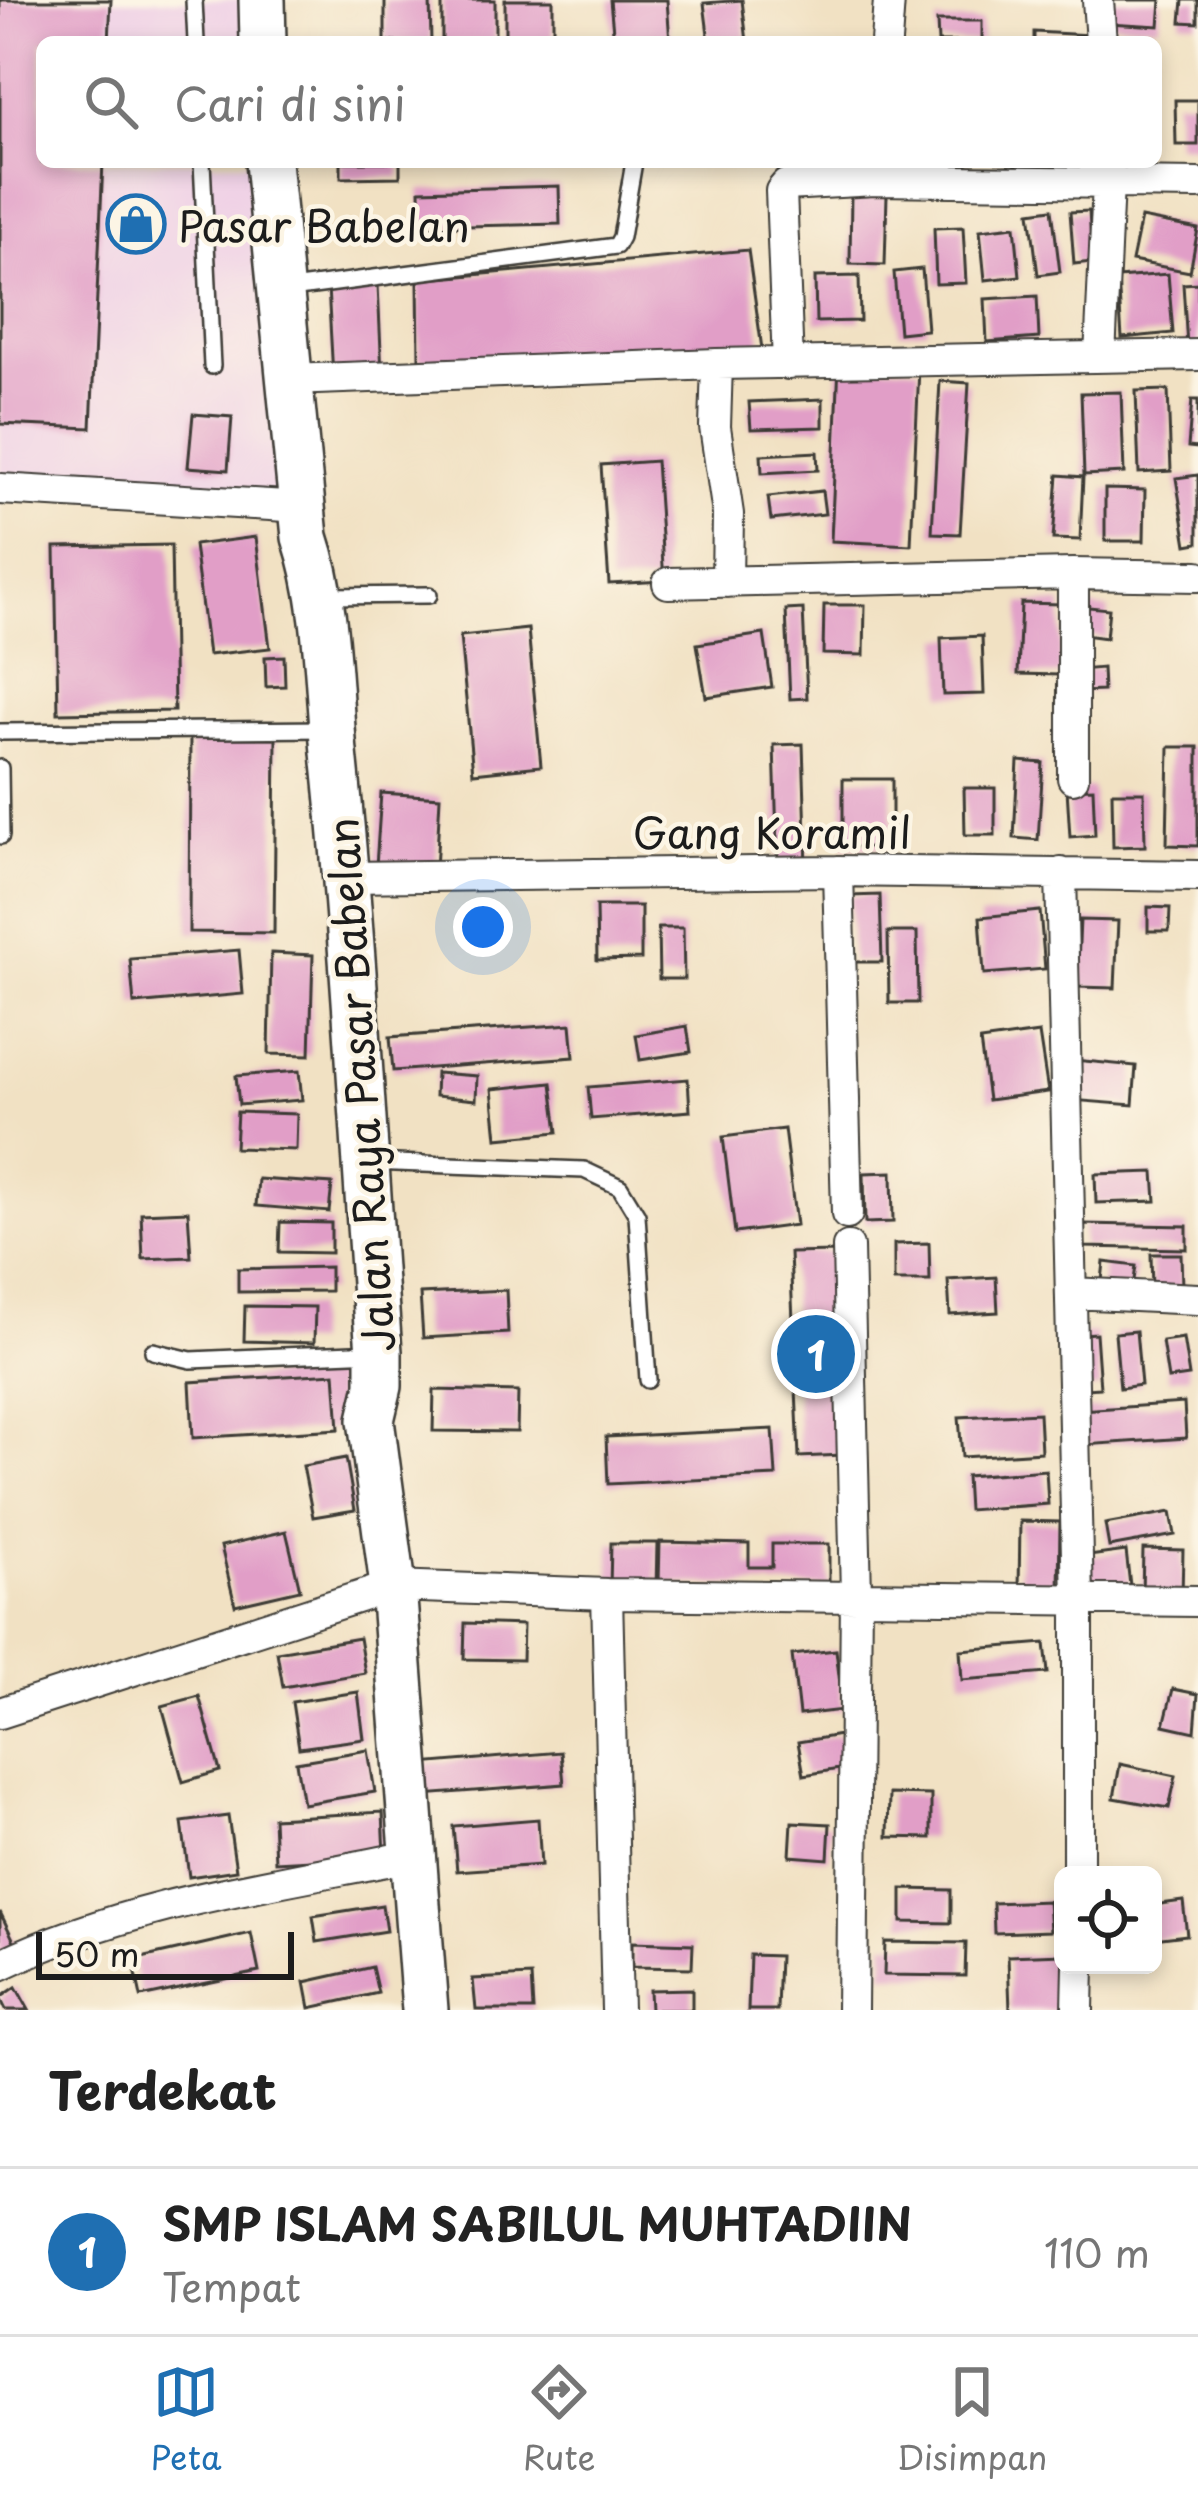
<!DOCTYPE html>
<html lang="id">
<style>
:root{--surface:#fff;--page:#f6f6f6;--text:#222;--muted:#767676;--line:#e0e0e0;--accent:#1f6fb2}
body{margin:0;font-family:"Playpen Sans",sans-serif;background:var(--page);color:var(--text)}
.controls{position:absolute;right:36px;bottom:36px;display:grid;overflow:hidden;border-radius:18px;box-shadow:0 6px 18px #0003}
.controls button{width:108px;height:108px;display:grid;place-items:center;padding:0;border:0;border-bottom:3px solid var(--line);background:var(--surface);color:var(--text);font:60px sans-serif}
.scale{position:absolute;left:36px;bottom:30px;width:258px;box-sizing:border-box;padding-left:12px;border:6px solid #1c1c1c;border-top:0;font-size:33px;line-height:42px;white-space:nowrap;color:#1c1c1c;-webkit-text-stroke:9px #fcf5e5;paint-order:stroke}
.you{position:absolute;left:483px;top:927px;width:42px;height:42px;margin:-30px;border:9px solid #fff;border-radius:50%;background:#1a73e8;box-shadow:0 0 0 18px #1a73e833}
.badge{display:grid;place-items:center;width:78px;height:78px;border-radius:50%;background:var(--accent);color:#fff;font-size:39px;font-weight:700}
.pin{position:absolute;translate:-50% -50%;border:6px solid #fff;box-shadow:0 3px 12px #0006}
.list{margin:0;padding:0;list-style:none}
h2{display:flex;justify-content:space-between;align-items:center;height:156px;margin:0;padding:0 48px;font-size:51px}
h2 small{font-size:39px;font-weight:400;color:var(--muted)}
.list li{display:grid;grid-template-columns:78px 1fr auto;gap:36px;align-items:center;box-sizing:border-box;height:168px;padding:0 48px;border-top:3px solid var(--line)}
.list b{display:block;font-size:45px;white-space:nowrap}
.list p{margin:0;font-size:39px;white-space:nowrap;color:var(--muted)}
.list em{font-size:39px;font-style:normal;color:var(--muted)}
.icon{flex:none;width:66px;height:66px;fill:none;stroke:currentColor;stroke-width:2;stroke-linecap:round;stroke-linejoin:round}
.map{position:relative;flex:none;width:1198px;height:2010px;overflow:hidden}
.search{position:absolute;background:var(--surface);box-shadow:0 6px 18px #0003;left:36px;right:36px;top:36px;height:132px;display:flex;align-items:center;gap:30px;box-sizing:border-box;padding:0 42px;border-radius:18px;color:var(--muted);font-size:45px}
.sheet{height:324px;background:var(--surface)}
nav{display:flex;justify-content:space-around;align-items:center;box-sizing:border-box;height:168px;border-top:3px solid var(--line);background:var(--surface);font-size:33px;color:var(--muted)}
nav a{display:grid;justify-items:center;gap:6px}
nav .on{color:var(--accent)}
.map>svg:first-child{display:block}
.built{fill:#efd0e6}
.building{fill:#e19ec7}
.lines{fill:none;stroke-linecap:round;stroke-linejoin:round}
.service-casing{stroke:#3c3a35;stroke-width:20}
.minor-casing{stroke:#3c3a35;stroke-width:34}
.primary-casing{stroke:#3c3a35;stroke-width:50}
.service{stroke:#fff;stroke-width:15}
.minor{stroke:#fff;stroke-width:30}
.primary{stroke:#fff;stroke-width:45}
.labels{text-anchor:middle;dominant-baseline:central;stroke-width:9;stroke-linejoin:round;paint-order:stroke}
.poi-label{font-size:42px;fill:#1c1c1c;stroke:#fcf5e5;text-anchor:start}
.street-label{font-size:42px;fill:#1c1c1c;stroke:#fcf5e5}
</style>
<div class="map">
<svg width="1198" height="2010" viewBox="0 0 1198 2010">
<rect width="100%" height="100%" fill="#fcf5e5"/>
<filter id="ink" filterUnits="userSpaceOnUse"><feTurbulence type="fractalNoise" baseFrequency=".00833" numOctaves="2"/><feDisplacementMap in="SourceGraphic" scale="24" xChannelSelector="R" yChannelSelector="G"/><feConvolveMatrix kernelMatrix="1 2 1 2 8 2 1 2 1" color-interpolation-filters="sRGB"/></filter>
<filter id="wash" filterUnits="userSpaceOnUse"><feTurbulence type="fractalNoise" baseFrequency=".004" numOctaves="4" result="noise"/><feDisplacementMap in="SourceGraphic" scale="48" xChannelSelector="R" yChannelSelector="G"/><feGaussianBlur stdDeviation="2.7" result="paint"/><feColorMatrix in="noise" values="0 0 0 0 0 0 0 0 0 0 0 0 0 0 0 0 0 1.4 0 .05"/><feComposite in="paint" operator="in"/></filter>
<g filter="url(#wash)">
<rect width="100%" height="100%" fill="#f1e1c3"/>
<path class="built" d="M0,0H264V42H42V162H268L303,507L0,491Z"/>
<g id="blocks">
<path class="building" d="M0,0H111L109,42H42V162H103L91,428L0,424Z
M385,0H430L431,42H385Z
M442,0H495V42H442Z
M505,0H553V42H505Z
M610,0H667L670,42H614Z
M742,0L747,42H709L704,3Z
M1110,0H1161L1159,26L1108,23Z
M1183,0H1198V23L1181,22Z
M937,21H982V42H938Z
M1034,32L1089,35V42H1034Z
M1175,100H1198V145H1176Z
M341,162H400V177L341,178Z
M1034,162H1082V167L1034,168Z
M559,186L560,224L421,227L420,190Z
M851,193L887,194L885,265L850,264Z
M1052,209L1060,272L1038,275L1030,212Z
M1089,211L1092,262L1074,264L1070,212Z
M1141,218L1198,229L1190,272L1132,261Z
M1015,226L1020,276L985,280L980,230Z
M963,227L966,283L936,284L934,228Z
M748,250L762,349L419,360L418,280Z
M922,269L927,330L899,333L894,272Z
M1168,274L1173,333L1122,338L1118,278Z
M859,276L860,321L816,322L815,277Z
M1198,283V345L1187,346L1183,284Z
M378,285L382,374L333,376L328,287Z
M1037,296L1039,338L987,342L985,299Z
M839,364L919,368L911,545L831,541Z
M940,381L969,383L960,534L932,533Z
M1168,390L1171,471L1139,473L1136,391Z
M1121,392L1124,473L1084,475L1081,393Z
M823,399V427L751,429L749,402Z
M1192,400H1198V448L1188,447Z
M193,414L232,417L228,470L188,467Z
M817,452L818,470L762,473L761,455Z
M656,461L664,581L609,584L601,465Z
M1058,475L1083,477L1080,540L1053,539Z
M1198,475V543L1187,545L1176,478Z
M1105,489L1145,490L1144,541H1105Z
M822,491L825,514L771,520L768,497Z
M256,537L270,648L208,655L194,545Z
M171,545L174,711L58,713L55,547Z
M1021,603L1062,604L1060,675L1018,674Z
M824,605H865L864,655L823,654Z
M1079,606L1109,609L1106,638L1076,634Z
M803,609L807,698L790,699L786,610Z
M528,629L541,766L473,773L460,636Z
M764,634L772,687L706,697L697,644Z
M982,636L984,694L943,695L941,638Z
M284,656L285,686L266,687L265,657Z
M1102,668L1103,691L1079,692L1078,670Z
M190,737L276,738L274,933L189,932Z
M803,744L807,867L778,868L774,745Z
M1169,747H1198V846L1167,845Z
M1018,761L1043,763L1038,840L1014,838Z
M843,779H892V847H843Z
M964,788H995V835H965Z
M1093,788L1095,835L1070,837L1067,789Z
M1112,792H1144L1145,846L1113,847Z
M381,793L440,797L436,870L376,866Z
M880,895L882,962H852L850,896Z
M596,906H641V959L597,960Z
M1148,907L1170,908L1169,931H1148Z
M1040,911L1045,969L984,974L980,917Z
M1080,920L1118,921L1115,988L1077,987Z
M658,928H683L684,979H659Z
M888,932H917L918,1003H889Z
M239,950L243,994L134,1004L130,959Z
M271,953L313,955L310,1055L269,1054Z
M571,1024L574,1057L393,1071L390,1037Z
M687,1026L691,1052L640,1060L636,1035Z
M1039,1033L1048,1092L988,1100L980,1041Z
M1074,1060L1136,1066L1133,1105L1070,1100Z
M299,1071L302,1100L239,1105L236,1076Z
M436,1073L477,1076L476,1100L435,1096Z
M688,1079L690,1111L591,1119L588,1087Z
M552,1083L558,1132L497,1138L492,1089Z
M237,1112L297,1114L296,1150L235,1148Z
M784,1129L796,1225L735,1233L723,1137Z
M892,1172L893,1222L865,1223L864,1173Z
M1154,1172L1156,1201L1096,1203L1095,1174Z
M258,1179L332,1184L329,1212L256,1206Z
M188,1211L191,1257L143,1259L141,1213Z
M280,1222L331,1223V1253L279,1252Z
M1083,1224L1187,1226V1249L1083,1247Z
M929,1243L930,1281H894V1244Z
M834,1252L843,1455L799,1457L790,1253Z
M1151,1254H1181L1182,1288L1152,1290Z
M1104,1262L1136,1266L1132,1294L1101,1290Z
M330,1267V1291L238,1292V1269Z
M996,1277L998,1312L950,1315L948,1280Z
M506,1290L508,1333L423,1338L420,1294Z
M245,1306L315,1307L314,1343L244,1341Z
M1136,1331L1141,1385L1120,1388L1115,1333Z
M1096,1333L1100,1388L1085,1389L1082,1334Z
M1183,1338L1189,1376L1168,1379L1162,1341Z
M335,1373L339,1429L193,1438L190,1382Z
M434,1390L518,1392L517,1432L433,1431Z
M1184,1403L1186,1438L1084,1445L1081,1410Z
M1039,1413L1041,1452L962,1457L959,1417Z
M773,1429L776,1476L608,1484L606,1437Z
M346,1458L355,1510L313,1517L303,1466Z
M1046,1470L1048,1504L968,1510L966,1476Z
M1171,1512L1175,1535L1109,1547L1105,1524Z
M1020,1521L1060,1522L1059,1593L1019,1592Z
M286,1531L300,1590L235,1605L221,1546Z
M660,1542L749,1544V1567H772V1544H829V1587L659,1583Z
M611,1543H657L656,1590L610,1589Z
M1143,1549L1183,1550L1182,1597L1142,1596Z
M1126,1551L1131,1594L1095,1598L1089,1556Z
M465,1623L523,1625L522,1660L464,1659Z
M359,1638L365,1673L283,1687L277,1652Z
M1045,1643L1048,1673L962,1680L960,1650Z
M836,1650L843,1710L799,1715L792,1655Z
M1173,1689L1198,1694L1195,1732L1164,1725Z
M358,1692L364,1739L299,1748L292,1702Z
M199,1696L220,1771L183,1782L162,1706Z
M840,1735L845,1768L804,1775L798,1742Z
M368,1750L375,1792L303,1804L296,1762Z
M561,1752L564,1784L423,1795L420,1764Z
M1120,1764L1176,1776L1169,1808L1114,1798Z
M889,1794L931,1795V1838L888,1837Z
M383,1812L385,1856L275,1862L273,1818Z
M228,1816L236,1870L189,1877L182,1822Z
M538,1819L541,1865L457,1871L453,1826Z
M792,1822L830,1824L828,1859L790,1856Z
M902,1889L951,1890V1923L902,1922Z
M1048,1901L1050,1931L994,1933L993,1903Z
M1183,1901L1187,1935L1153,1939V1905Z
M382,1905L386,1931L317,1942L313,1916Z
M0,1912L16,1945L0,1953Z
M251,1933L259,1972L141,1997L133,1960Z
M632,1942L693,1944L692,1968L632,1967Z
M885,1942L966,1943L965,1976L884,1975Z
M1063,1954L1066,2010H1010L1008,1956Z
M750,1955L779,1956L777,2010H748Z
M372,1967L378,1993L310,2008L305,1982Z
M531,1976L533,2010H476L473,1979Z
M16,1987L29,2010H6L0,1998Z
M692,1989V2010H650L649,1990Z"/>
</g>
</g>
<g filter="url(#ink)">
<use href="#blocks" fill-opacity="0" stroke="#3c3a35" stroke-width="3"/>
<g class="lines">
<defs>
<path id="service" d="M194,0L196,42
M202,162L212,366
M283,290L616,246L621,237L634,162
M324,596L429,595
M0,732L328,729
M0,768L1,836
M369,1162L584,1170L620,1187L637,1215L648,1380
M153,1351L191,1360L376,1352"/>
<path id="minor" d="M1098,0L1101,42
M886,42L889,0
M1100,357L1109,162
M788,364L781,191L786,185L875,180L1198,184
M290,380L717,364
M0,489L303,507
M1073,574V778
M727,582L728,514L715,427L717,364L1198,355
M668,583L1073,574L1198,576
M838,871L847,1214
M1061,873L1078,1600V1875
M347,877L838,871L1198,876
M848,1247L856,1595L852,2010
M1071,1293L1198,1299
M607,1594L617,2010
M0,1713L393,1586L607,1594L1198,1601
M0,1965C129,1903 273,1884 412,1856
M1078,2010L1079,1965"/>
<path id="primary" d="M262,0L263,42
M268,162L305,537C329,609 327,686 335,762C355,958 364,1155 379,1352V1386L371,1420L393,1586L425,2010"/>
</defs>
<use href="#service" class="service-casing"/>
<use href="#minor" class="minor-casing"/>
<use href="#primary" class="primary-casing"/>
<use href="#service" class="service"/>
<use href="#minor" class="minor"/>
<use href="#primary" class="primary"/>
</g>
</g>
<defs>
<symbol id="shop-ring" viewBox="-11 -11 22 22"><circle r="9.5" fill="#fcf5e5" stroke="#1f6fb2" stroke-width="1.5"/><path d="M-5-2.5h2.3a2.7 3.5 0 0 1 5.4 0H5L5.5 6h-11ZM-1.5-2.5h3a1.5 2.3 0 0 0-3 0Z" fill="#1f6fb2"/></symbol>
</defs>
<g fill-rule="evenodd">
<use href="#shop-ring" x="103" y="191" width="66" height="66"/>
</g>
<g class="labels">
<g class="poi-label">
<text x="178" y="224">Pasar Babelan</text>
</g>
<g class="street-label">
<text x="772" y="831">Gang Koramil</text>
<text transform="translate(359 1085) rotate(-94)">Jalan Raya Pasar Babelan</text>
</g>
</g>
</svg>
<div class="controls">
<button><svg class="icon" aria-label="locate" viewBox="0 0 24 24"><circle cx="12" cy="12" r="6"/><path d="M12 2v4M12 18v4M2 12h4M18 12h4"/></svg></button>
</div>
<div class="scale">50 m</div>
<div class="you"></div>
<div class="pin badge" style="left:816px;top:1354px">1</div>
<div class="search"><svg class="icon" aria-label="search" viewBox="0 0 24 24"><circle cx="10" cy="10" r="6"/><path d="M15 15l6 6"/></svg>Cari di sini</div>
</div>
<section class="sheet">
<h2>Terdekat<small></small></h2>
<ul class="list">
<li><span class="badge">1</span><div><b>SMP ISLAM SABILUL MUHTADIIN</b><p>Tempat</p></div><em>110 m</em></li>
</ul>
</section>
<nav>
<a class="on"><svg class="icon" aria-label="map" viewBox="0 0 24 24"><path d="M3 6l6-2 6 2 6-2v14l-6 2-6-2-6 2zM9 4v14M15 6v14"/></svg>Peta</a>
<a><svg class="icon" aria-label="directions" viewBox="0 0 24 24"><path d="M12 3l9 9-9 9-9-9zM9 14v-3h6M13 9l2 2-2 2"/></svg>Rute</a>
<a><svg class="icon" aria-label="saved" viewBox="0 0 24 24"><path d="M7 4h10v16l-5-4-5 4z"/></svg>Disimpan</a>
</nav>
